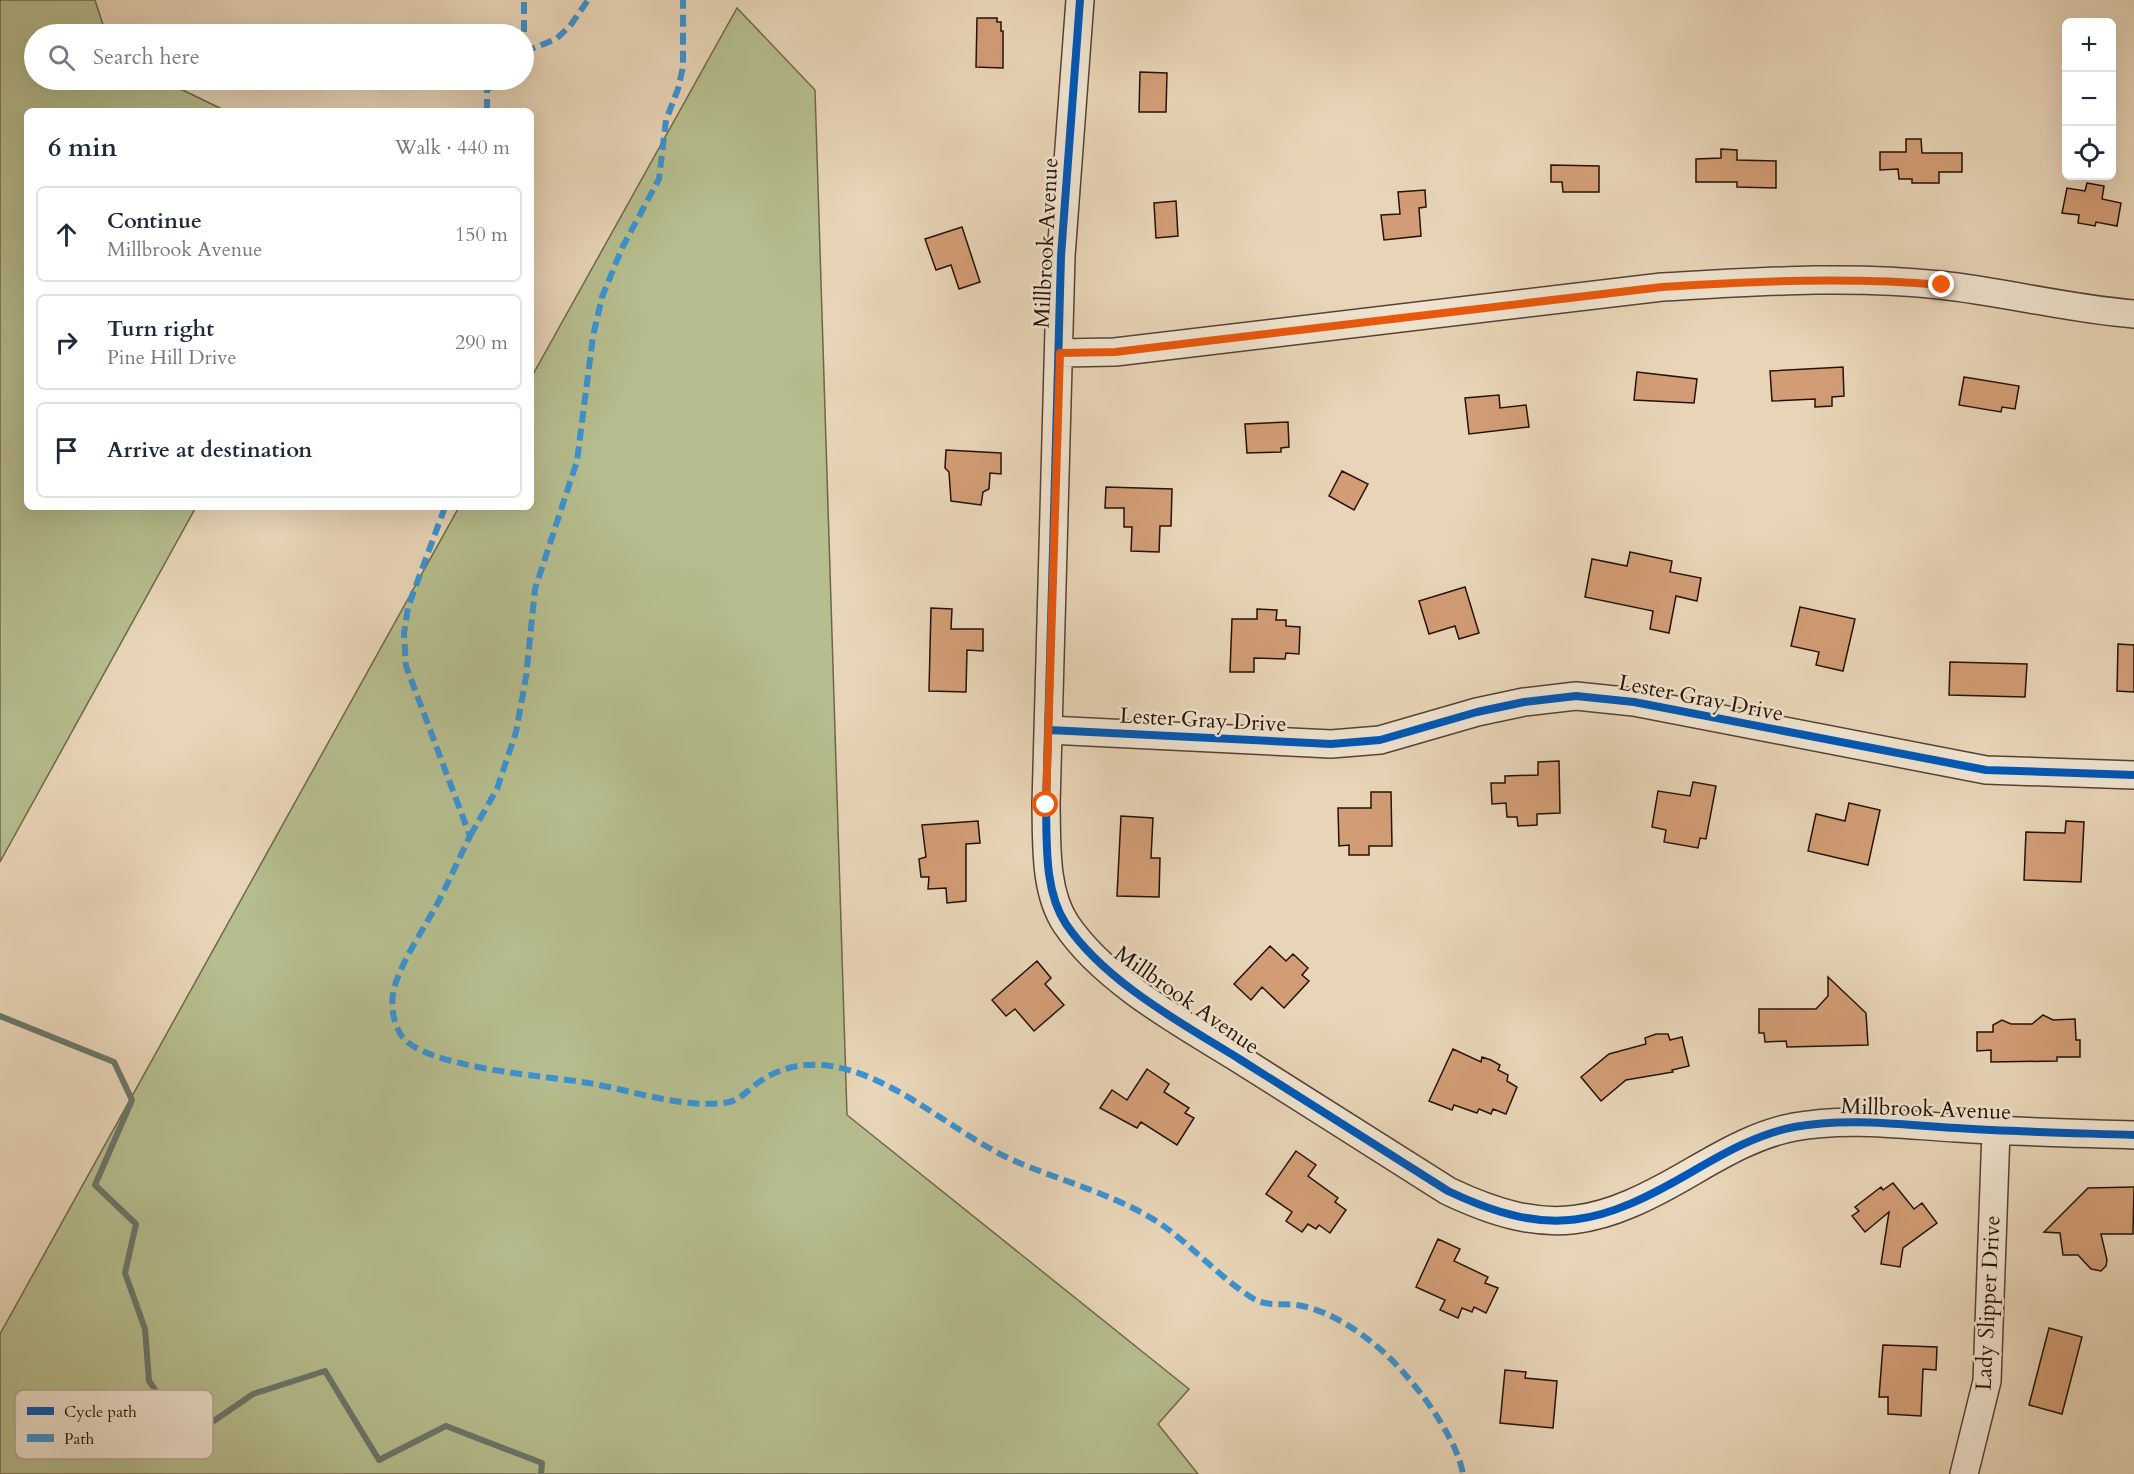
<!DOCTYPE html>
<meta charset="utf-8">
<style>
:root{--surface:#fff;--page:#f2f2f3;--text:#1f2937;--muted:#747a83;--line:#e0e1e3}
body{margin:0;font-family:Cardo,serif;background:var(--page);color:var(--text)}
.controls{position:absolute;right:18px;top:18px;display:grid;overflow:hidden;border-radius:9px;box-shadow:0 6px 24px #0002}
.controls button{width:54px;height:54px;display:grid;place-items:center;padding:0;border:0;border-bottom:2px solid var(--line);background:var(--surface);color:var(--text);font:30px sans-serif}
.stop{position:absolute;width:18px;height:18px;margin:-14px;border:4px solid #ea580c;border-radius:50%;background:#fff}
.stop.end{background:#ea580c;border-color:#fff;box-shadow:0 2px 6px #0008}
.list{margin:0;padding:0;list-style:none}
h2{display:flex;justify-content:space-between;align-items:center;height:78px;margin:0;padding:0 24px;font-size:26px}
h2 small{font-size:20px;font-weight:400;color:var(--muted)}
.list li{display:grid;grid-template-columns:39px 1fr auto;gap:18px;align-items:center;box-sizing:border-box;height:96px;margin:0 12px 12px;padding:0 12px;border:2px solid var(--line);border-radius:9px}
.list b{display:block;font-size:22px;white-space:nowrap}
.list p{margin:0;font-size:20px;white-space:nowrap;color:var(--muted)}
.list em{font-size:20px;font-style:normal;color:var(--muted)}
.icon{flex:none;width:33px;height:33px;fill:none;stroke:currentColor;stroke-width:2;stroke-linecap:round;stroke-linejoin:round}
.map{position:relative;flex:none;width:2134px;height:1474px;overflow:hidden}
.search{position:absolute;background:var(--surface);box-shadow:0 6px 24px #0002;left:24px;top:24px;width:510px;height:66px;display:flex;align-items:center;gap:15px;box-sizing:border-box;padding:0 21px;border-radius:33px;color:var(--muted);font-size:22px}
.panel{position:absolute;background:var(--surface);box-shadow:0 6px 24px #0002;left:24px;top:108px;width:510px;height:402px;border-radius:9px}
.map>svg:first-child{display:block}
.green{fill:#b6bd8e;stroke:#6e674a;stroke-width:1.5}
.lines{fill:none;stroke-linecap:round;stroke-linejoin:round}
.stream{stroke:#6a766a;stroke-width:6}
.building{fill:#d29d76;stroke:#271106;stroke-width:1.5}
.minor-casing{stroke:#574232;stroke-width:30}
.minor{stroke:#f0e4d0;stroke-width:27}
.quiet{stroke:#3b92d1;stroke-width:6;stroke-dasharray:12 6;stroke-linecap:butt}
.cycleway-casing{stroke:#f0e4d0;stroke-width:11}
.cycleway{stroke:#0057b8;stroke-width:8}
.route{stroke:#ea580c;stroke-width:8}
.labels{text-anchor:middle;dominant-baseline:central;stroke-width:5;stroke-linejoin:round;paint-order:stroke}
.street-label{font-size:22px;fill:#271106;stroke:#f0e4d0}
.key{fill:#f0e4d0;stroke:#b4a593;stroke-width:1.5}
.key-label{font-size:16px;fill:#271106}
</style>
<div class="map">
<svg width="2134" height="1474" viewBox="0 0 2134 1474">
<rect width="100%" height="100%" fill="#e8d5b7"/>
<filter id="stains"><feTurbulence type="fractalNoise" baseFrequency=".00333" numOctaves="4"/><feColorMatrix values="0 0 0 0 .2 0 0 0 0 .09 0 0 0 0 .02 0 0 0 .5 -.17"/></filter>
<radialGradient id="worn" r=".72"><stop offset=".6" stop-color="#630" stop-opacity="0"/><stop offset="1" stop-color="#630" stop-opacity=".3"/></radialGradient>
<path class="green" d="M0,0H95L106,34H34V80H162L226,111H27V507H196L0,862Z
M737,8L815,90L847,1115L1189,1389L1158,1424L1198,1474H0V1334L459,507H531V378Z"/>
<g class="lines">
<path class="stream" d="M0,1016L114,1062L132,1100L95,1185L136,1224L125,1273L145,1329L149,1381L189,1438L253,1394L325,1371L379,1460L446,1426L542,1463L541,1474"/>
</g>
<path class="building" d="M977,18H997V22H1001V31H1003V68L976,67Z
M1140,72L1167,73L1166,112H1139Z
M1906,139H1921L1922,153H1962V172H1939V183H1912V179H1899L1898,169L1880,170V152H1906Z
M1721,149L1737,150V160L1776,161V188L1737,187V182H1696V159L1721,158Z
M1551,165L1599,166V192H1563L1562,182H1551Z
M2087,183L2104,186L2102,199L2121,203L2117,226L2096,222L2095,226L2078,223L2079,215L2062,213L2067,188L2085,191Z
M1425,190L1426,207L1419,208L1421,236L1384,240L1381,215L1400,214L1398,192Z
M1176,201L1178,236L1156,238L1154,203Z
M962,227L980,282L959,289L951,265L936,270L925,239Z
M1843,367L1844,396L1832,397V406L1815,407V399L1772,401L1770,371Z
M1637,372L1697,379L1694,403L1634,400Z
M1964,377L2019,386L2015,409L2002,407L2001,412L1959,405Z
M1499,395L1500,408L1526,405L1529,427L1469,434L1465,398Z
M1288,422L1289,447L1281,448V452L1247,453L1245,424Z
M946,450L1001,453V474L990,473L989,489L983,492L981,505L951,501L949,472L945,468Z
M1342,471L1368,484L1354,510L1329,496Z
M1106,487L1172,489L1171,526H1160L1159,552L1131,551L1132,527H1124V508H1105Z
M1630,552L1672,561L1670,572L1701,578L1697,601L1676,596L1669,633L1650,629L1653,611L1585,597L1592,559L1627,566Z
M1465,587L1479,633L1459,639L1455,626L1429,634L1419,601Z
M1800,607L1855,619L1843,671L1816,665L1819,652L1791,646Z
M931,608L952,609L951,629H983V651L967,650L966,692L929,691Z
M1257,609L1277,610L1276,620H1286V626L1300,627L1299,654L1286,653L1285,659L1254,658V672H1230L1232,619H1257Z
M2118,644L2134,645V692L2117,691Z
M1950,662L2027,664L2025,697L1949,695Z
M1559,761L1560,813L1537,814V825L1518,826L1517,817H1507L1506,803L1492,804L1491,783H1505V776L1538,775V762Z
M1693,782L1716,786L1706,839L1700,838L1698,848L1664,842L1666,830L1652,827L1658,791L1690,796Z
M1371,792H1391L1392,846H1369V855H1349V845L1339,846L1338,808H1371Z
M1849,803L1880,810L1868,865L1808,851L1816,814L1845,821Z
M1121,816L1153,818L1151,858H1160L1159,897L1117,896Z
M978,821L980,843L966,844V901L947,903L946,888L928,889L929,877H921L919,859L926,857L922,825Z
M2066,821L2084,822L2081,882L2024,880L2026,832L2065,833Z
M1270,946L1286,961L1293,954L1308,968L1302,975L1309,981L1284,1008L1262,987L1251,1000L1234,984Z
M1037,961L1051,978L1045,984L1064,1005L1034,1031L1015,1009L1006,1016L992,1000Z
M1828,977L1866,1013L1868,1045L1787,1047L1786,1041L1765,1042L1764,1033H1759V1009H1816L1828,996Z
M2043,1015L2053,1020L2075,1019L2076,1040H2080V1057H2057V1061L1991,1062V1050L1977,1051V1032H1993V1025L2002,1020L2011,1024H2032Z
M1656,1034H1668L1670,1040L1682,1037L1689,1066L1672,1070L1673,1072L1626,1080L1601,1101L1581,1077L1609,1054L1646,1044L1645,1038Z
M1453,1049L1481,1062L1482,1057L1491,1060L1500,1065L1498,1070L1508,1075L1507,1081L1517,1087L1506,1114L1493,1109L1491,1114L1479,1109L1477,1113L1454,1105L1452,1110L1429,1101Z
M1147,1069L1169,1084L1164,1092L1189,1108L1185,1113L1194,1118L1177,1145L1141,1122L1137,1128L1100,1108L1112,1090L1127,1100Z
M1296,1151L1316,1165L1308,1176L1338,1198L1335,1202L1346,1210L1330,1233L1319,1225L1316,1229L1308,1224L1302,1232L1286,1221L1292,1212L1266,1194Z
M1893,1183L1914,1209L1922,1203L1937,1223L1903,1248L1900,1267L1881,1264L1889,1212L1865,1232L1852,1216L1859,1211L1855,1207L1881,1187L1883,1190Z
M2134,1187L2133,1234H2101L2107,1260L2106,1266L2101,1271L2091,1269L2078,1255H2063L2060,1233L2044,1232L2088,1188Z
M1438,1239L1460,1249L1454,1261L1488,1277L1485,1283L1498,1288L1486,1313L1474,1307L1472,1312L1462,1308L1458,1318L1440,1310L1445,1300L1416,1287Z
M2049,1328L2082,1337L2062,1414L2029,1405Z
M1883,1345L1937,1347L1936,1370L1923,1369L1921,1416L1888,1414V1397H1879Z
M1505,1370L1526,1372L1525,1378L1557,1381L1553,1428L1500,1423Z"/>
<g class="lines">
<defs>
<path id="minor" d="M1080,0L1061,256L1046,805C1047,843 1044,891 1066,924C1105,982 1183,1024 1241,1060C1310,1104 1379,1148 1448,1191C1551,1240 1601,1225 1695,1170C1726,1152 1758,1134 1794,1127C1847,1117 1904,1125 1957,1128C2016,1132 2075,1133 2134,1135
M1060,353L1115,352L1662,287C1754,282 1849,275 1940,285C2005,292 2069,309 2134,314
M1049,730L1331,744L1380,740L1477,712L1524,702L1576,696L1634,702L1986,770L2134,775
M1964,1474L1987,1381L1996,1131"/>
</defs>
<use href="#minor" class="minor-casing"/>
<use href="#minor" class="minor"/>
<path class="quiet" d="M524,50V0
M524,52L556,39L570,26L588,0
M487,111V89L502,84L507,80
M445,507L408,607L404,634L406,666L470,836C458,860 448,884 435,908C421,933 404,958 395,985C390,1001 392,1021 401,1035C422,1068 548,1076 588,1083C632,1090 678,1108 724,1103C737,1102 745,1093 755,1085C774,1070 797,1063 823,1065C893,1072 954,1135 1017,1162C1064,1182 1129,1199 1169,1230C1198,1252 1223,1280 1254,1299C1268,1307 1282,1303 1297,1305C1324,1309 1352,1326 1374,1344C1406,1369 1456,1433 1463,1474
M470,836L497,789L516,732L526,677L535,589L577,461L593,336L602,297L622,248L659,179L666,120L678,89L683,67V0"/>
<defs>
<path id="cycleway" d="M1080,0L1061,256L1046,805C1047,843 1044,891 1066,924C1105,982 1183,1024 1241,1060C1310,1104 1379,1148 1448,1191C1551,1240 1601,1225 1695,1170C1726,1152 1758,1134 1794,1127C1847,1117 1904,1125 1957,1128C2016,1132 2075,1133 2134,1135
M1049,730L1331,744L1380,740L1477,712L1524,702L1576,696L1634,702L1986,770L2134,775"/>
</defs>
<use href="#cycleway" class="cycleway-casing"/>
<use href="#cycleway" class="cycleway"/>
</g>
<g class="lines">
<path class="route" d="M1046,805L1060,353L1115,352L1662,287C1755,281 1850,277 1942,285"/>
</g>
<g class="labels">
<g class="street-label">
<text transform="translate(1046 243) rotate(-87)">Millbrook Avenue</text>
<text transform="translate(1701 698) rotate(11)">Lester Gray Drive</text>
<text transform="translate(1203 720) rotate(3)">Lester Gray Drive</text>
<text transform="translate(1187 1000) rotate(35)">Millbrook Avenue</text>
<text transform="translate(1926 1109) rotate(2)">Millbrook Avenue</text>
<text transform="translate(1988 1303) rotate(-87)">Lady Slipper Drive</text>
</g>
</g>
<rect x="15" y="1390" width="198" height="69" rx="9" class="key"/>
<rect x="27" y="1407" width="27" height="8" fill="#0057b8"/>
<rect x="27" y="1434" width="27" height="8" fill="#3b92d1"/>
<g class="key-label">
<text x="64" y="1417">Cycle path</text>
<text x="64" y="1444">Path</text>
</g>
<rect width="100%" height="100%" filter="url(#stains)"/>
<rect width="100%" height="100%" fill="url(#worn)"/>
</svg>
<div class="controls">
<button>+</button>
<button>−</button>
<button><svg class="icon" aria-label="locate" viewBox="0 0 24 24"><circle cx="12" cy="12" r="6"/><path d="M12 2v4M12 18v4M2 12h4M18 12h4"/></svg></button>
</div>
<div class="stop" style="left:1046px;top:805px"></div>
<div class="stop end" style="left:1942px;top:285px"></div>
<div class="search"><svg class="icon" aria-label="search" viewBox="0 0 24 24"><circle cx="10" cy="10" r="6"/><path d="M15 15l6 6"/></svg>Search here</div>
<section class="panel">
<h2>6 min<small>Walk · 440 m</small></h2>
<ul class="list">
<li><svg class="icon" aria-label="ahead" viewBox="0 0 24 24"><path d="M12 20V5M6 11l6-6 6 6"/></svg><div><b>Continue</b><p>Millbrook Avenue</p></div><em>150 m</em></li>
<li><svg class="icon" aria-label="right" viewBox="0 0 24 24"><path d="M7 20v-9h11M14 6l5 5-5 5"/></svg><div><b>Turn right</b><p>Pine Hill Drive</p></div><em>290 m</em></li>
<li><svg class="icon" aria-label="arrive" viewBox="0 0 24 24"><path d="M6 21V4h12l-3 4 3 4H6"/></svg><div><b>Arrive at destination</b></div></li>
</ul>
</section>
</div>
